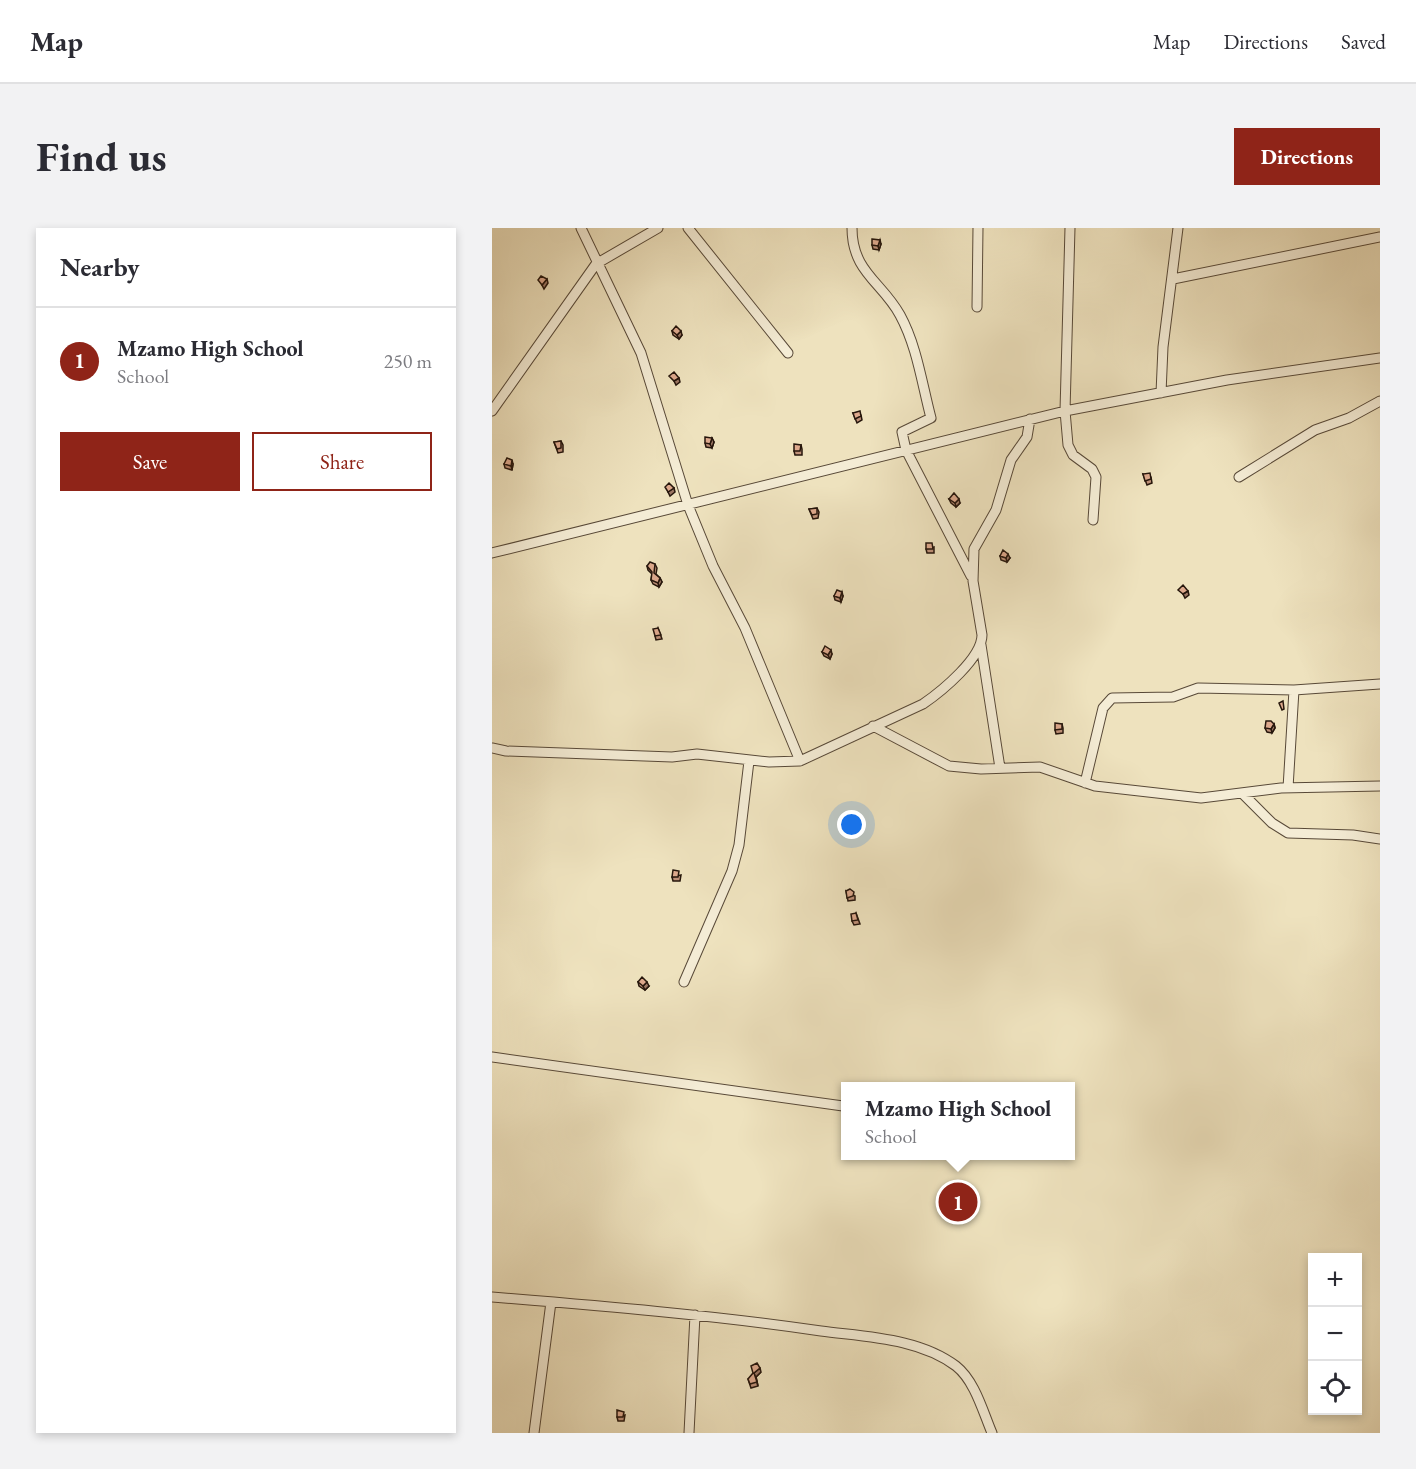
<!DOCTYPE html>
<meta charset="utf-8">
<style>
:root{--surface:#fff;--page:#f2f2f3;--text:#2b2b33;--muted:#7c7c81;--line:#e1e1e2;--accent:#8f2418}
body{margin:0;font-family:"EB Garamond",serif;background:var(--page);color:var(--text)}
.controls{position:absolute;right:18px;bottom:18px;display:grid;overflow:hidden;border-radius:0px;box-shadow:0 3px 9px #0003}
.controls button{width:54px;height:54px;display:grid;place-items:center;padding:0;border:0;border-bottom:2px solid var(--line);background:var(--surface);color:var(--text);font:30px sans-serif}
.you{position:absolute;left:360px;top:597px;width:21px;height:21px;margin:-15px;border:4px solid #fff;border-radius:50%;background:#1a73e8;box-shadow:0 0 0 9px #1a73e833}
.badge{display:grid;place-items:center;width:39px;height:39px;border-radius:50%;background:var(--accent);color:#fff;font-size:20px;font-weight:700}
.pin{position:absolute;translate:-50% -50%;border:3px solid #fff;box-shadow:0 2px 6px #0006}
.popup{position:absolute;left:349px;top:854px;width:234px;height:78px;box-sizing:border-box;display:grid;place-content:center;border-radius:0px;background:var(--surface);filter:drop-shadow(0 2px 4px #0005);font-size:20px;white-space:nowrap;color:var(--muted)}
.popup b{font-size:22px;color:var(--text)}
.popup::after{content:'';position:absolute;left:50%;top:100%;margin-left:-12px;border:12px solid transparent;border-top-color:var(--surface)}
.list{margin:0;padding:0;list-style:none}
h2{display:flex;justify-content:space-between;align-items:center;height:78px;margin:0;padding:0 24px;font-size:26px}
h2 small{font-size:20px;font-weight:400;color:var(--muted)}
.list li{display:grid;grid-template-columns:39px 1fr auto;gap:18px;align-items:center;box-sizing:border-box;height:108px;padding:0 24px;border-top:2px solid var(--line)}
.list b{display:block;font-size:22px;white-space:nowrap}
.list p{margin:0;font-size:20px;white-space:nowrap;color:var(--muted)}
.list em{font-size:20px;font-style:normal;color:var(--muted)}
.actions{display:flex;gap:12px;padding:18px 24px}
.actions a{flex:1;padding:14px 0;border:2px solid var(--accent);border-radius:0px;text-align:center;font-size:21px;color:var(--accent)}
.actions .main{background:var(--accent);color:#fff}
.icon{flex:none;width:33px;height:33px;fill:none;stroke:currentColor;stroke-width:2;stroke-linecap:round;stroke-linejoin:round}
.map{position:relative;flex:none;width:888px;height:1205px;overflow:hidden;border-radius:0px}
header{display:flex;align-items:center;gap:36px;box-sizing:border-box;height:84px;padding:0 30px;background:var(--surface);border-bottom:2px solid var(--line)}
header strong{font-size:28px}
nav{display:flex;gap:33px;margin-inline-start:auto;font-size:21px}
.intro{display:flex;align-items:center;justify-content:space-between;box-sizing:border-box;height:144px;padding:0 36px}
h1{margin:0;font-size:42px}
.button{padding:15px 27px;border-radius:0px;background:var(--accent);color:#fff;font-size:21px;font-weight:700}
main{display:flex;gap:36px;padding:0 36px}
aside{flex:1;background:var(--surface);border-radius:0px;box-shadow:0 3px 9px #0003}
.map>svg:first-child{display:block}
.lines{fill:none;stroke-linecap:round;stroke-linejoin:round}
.minor-casing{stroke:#584938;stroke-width:11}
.minor{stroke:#f4ecd5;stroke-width:9}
.wall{fill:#bf9179;stroke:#26160c;stroke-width:1.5}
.shaded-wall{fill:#9b7663;stroke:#26160c;stroke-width:1.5}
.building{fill:#dea98d;stroke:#26160c;stroke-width:1.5}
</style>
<header>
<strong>Map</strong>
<nav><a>Map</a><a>Directions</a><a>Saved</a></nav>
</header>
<div class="intro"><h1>Find us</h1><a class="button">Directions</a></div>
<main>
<aside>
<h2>Nearby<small></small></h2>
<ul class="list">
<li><span class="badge">1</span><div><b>Mzamo High School</b><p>School</p></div><em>250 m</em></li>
</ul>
<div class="actions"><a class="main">Save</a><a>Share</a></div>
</aside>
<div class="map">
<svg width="888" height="1205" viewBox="0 0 888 1205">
<rect width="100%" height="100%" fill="#eee2be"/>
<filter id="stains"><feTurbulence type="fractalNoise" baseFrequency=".00333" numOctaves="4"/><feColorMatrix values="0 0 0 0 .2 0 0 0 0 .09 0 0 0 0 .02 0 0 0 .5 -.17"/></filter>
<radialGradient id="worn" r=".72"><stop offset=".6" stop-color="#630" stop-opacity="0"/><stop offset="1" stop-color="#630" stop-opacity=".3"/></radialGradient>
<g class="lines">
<defs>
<path id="minor" d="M89,0L149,125L196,277L221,338L253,400L308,533
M196,0L296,125
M360,0C360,44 390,54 408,87C425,118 430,156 439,190L410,204L414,222L479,348
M681,51L888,9
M485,79L486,0
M669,165L671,119L686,0
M0,183L104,36L166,0
M747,249L823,202L857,190L888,173
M601,292L604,249L600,241L581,227L576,217L573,183L735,152L888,130
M0,325L573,183L578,0
M489,417L508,540
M381,498L457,538L489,541L548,539L603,558L709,570L789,560L888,558
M0,520L14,523L180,529L205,526L277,534L308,533L431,476C450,463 490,430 490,407L481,353L482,321L504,282L519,232L535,209L538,191
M593,555L611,480L620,470L681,469L706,460L802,462L888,456
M796,560L802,462
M751,566L780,595L796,605L861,607L888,611
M192,754L240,643L247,617L257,533
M0,829L351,878
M0,1069C110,1078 220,1087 329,1103C374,1109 427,1110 464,1138C483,1153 491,1184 500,1205
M42,1205L59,1074
M197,1205L203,1087"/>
</defs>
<use href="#minor" class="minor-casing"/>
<use href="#minor" class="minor"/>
</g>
<path class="wall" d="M389,16L387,22L381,21L380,17Z
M180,103L190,107L187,111L181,107Z
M361,185L369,187L370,192L365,195Z
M220,210L222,214L220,220L214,219L213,215Z
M69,213L71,217V224L66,225L62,214Z
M309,217L310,221V227H303L302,223Z
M12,236H21L20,242L13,240Z
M651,246L659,249L660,255L655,257Z
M457,271L468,275L464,279L459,275Z
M325,280L327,284L326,290L321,291L317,281Z
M442,319V325H435L434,321Z
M508,328L518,330L515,334L509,332Z
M163,336L165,340L164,346L168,350L170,354L167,359L161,356L159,352L160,346L156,342L155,338Z
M342,368H351L349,374L343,372Z
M166,400L170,411L164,412L163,408Z
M330,424L340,426L338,431L332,428Z
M570,496L571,500V505L564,506L563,502Z
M782,496L783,500L780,505L775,504L773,500Z
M189,647L188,653H181L180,649Z
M354,663L363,668V672L356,673Z
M364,685L368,696L362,697L360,693Z
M146,754L157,758L153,762L147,758Z
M269,1144L264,1149L266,1158L259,1160L256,1151Z
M133,1187L132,1193H126L125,1189Z"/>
<path class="shaded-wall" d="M388,12L389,16L387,22L386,18Z
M55,51L56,55L52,61L50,57Z
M189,103L190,107L187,111L185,107Z
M187,150L188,154L184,157L182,153Z
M220,210L222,214L220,220L218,216Z
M20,232L21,236L20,242L19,238Z
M182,260L183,264L178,268L176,264Z
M467,271L468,275L464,279L463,275Z
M516,326L518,330L515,334L514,330Z
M168,350L170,354L167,359L166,355Z
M696,363L697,367L693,370L691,366Z
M350,364L351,368L349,374L348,370Z
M339,422L340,426L338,431L336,427Z
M782,496L783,500L780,505L779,501Z
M155,754L157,758L153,762L151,758Z
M268,1140L269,1144L264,1149L266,1158L262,1145Z"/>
<path class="building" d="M380,11L388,12L386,18L380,17Z
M49,48L55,51L50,57L46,52Z
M184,98L189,103L185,107L180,103Z
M182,144L187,150L182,153L177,148Z
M368,183L369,188L363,191L361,185Z
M213,209L220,210L218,216L213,215Z
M69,213V220L65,221L62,214Z
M302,216L309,217L308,223H302Z
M15,230L20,232L19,238L12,236Z
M658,245L659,251L653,253L651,246Z
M177,255L182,260L176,264L173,259Z
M462,265L467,271L463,275L457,271Z
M325,280V286L320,287L317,281Z
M434,315H440L441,321H434Z
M511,322L516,326L514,330L508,328Z
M158,334L163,336L162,345L168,350L166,355L159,352L160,344L155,338Z
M691,357L696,363L691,366L686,362Z
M345,362L350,364L348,370L342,368Z
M166,400L169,407L163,408L161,401Z
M333,418L339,422L336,427L330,424Z
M791,473L792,481L790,482L787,475Z
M774,493H779L782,496L779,501L773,500Z
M563,495L570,496V501L563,502Z
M181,642L187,643L186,649H180Z
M358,661L362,664L361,668L355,670L354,663Z
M364,685L366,692L360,693L359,686Z
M150,749L155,754L151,758L146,754Z
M265,1135L268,1140L262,1145L265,1154L258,1156L256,1151L261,1145L259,1138Z
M125,1182L132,1184L131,1189H125Z"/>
<rect width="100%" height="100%" filter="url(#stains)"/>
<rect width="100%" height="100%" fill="url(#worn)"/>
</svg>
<div class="controls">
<button>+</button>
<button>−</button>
<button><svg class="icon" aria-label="locate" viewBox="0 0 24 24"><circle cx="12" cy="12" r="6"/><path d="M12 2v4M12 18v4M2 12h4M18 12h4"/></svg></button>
</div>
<div class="you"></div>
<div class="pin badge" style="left:466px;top:974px">1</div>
<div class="popup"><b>Mzamo High School</b>School</div>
</div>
</main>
